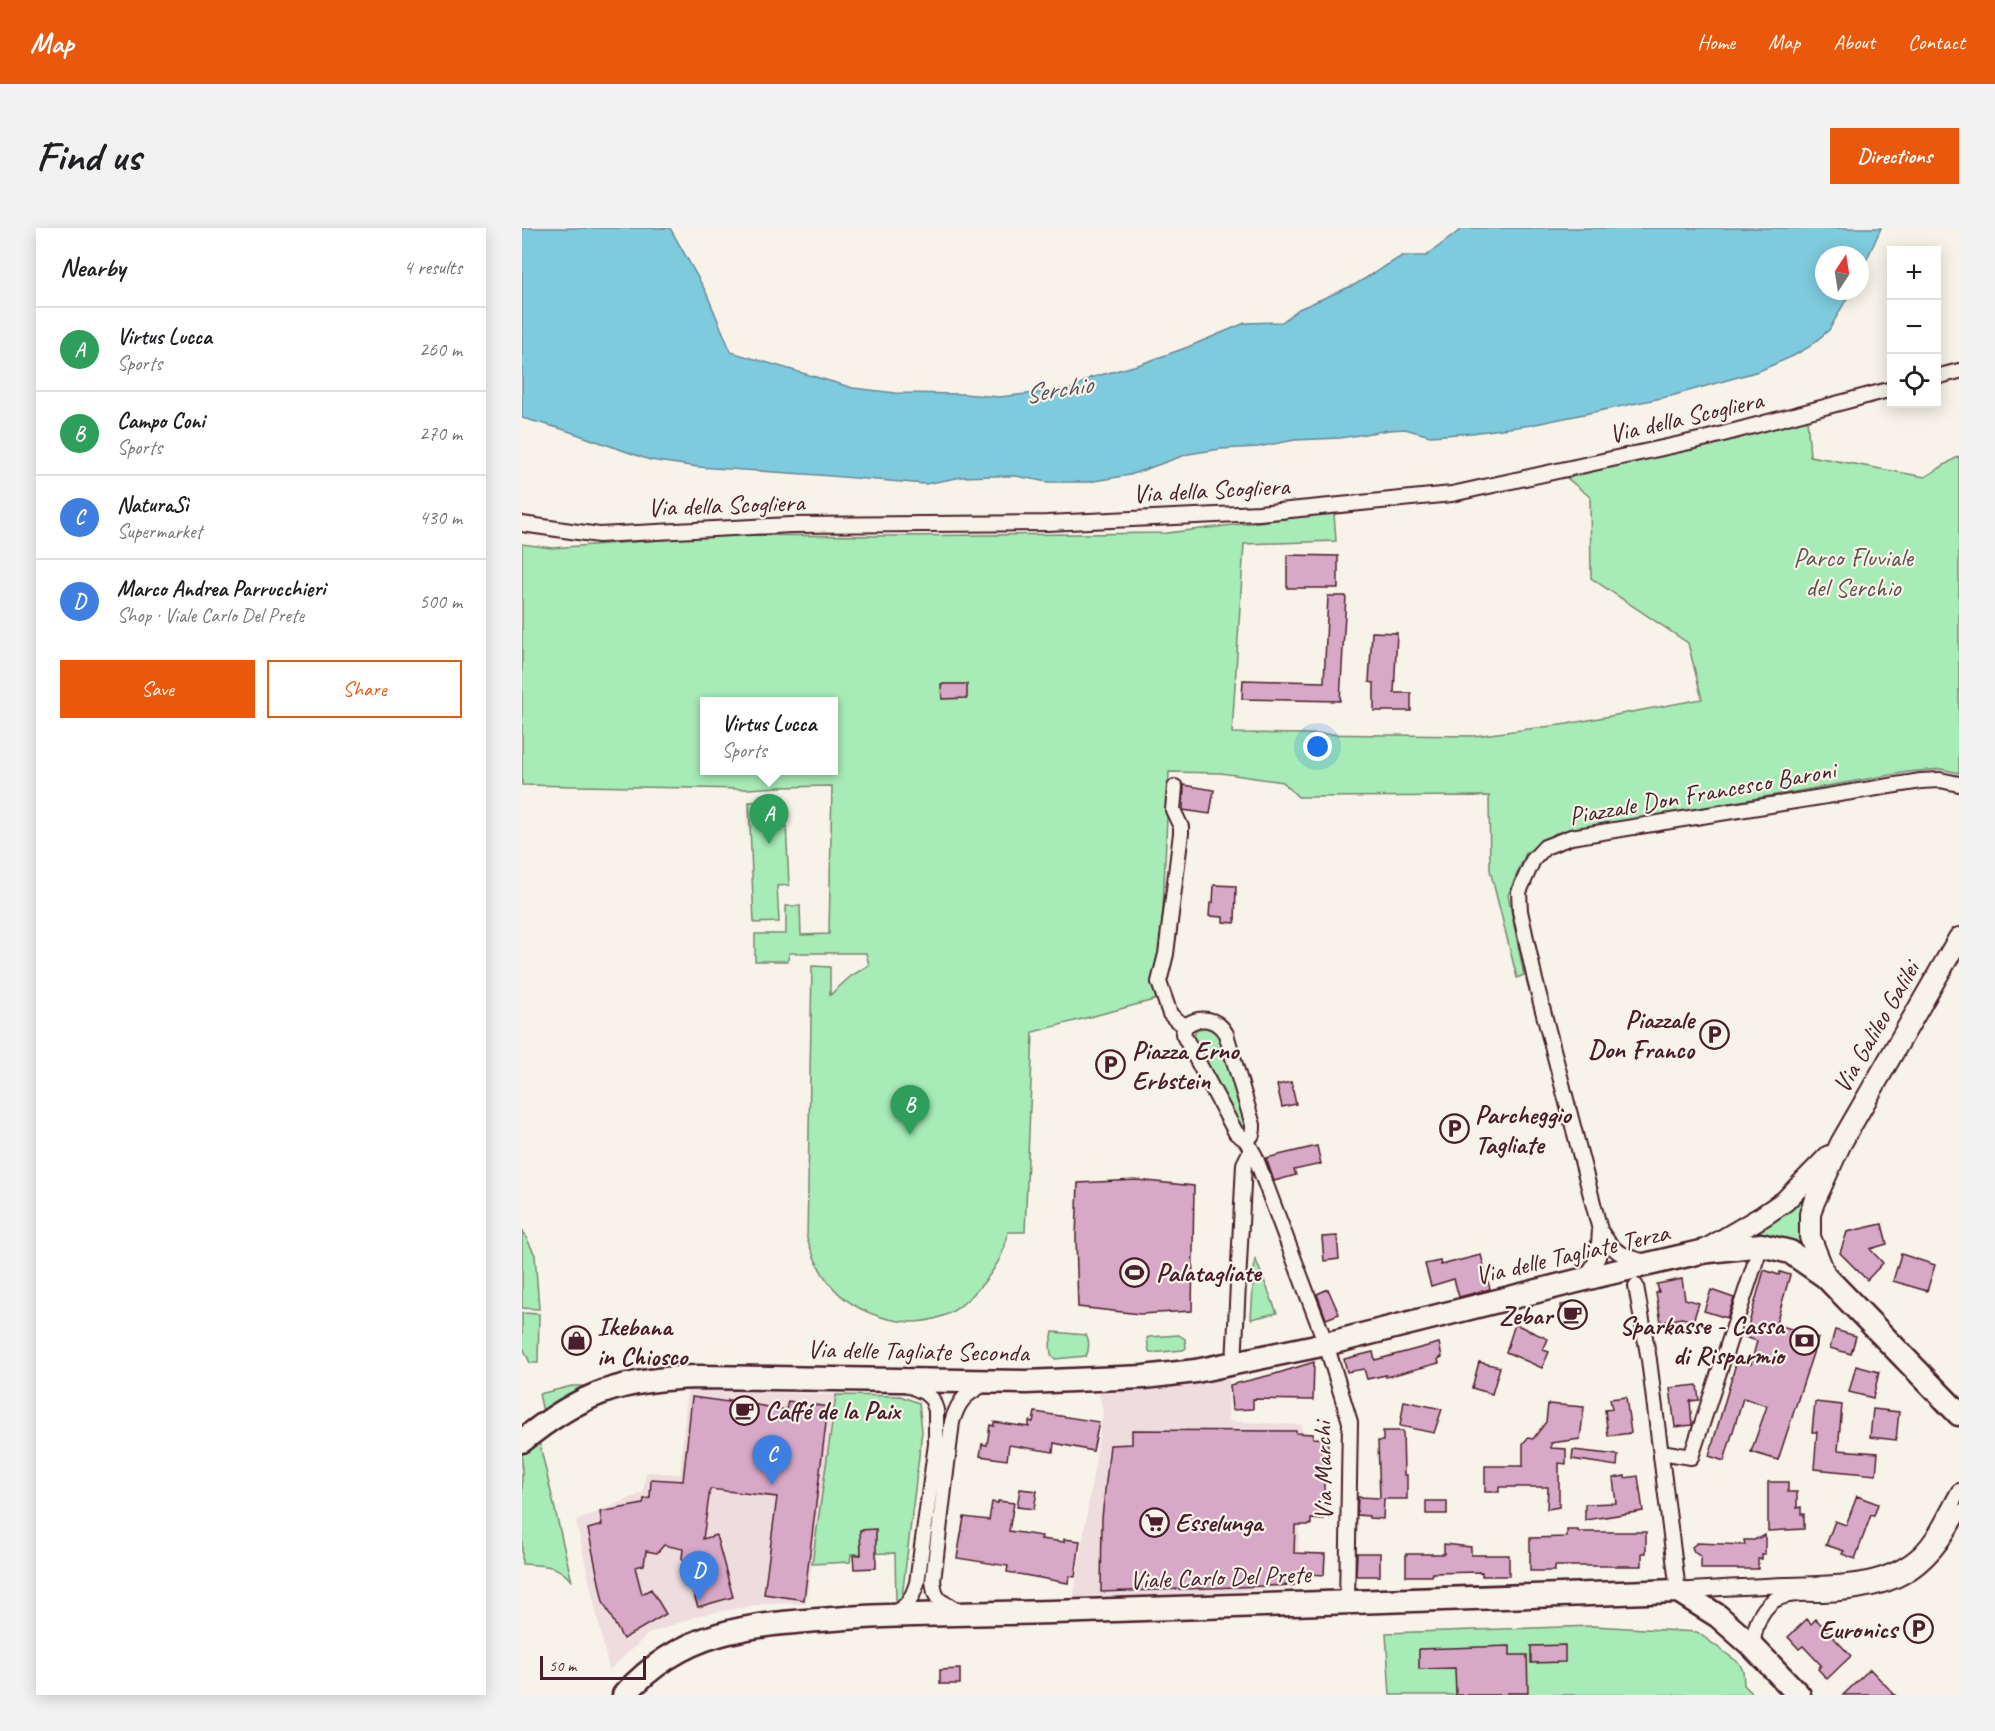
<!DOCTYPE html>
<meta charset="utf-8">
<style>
:root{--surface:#fff;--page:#f2f2f2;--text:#202124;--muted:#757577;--line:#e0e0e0;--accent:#ea580c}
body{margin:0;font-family:Caveat,sans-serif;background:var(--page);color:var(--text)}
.controls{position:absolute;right:18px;top:18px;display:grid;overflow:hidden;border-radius:0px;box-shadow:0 3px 15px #0003}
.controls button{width:54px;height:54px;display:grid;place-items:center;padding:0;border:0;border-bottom:2px solid var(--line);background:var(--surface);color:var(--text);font:30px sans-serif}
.compass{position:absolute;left:1293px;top:18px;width:54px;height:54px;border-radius:50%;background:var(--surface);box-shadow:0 3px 15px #0003;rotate:12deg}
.scale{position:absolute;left:18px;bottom:15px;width:106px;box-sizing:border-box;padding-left:6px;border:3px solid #4a1f2b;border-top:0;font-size:16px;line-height:21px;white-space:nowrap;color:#4a1f2b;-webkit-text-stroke:4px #f7f3e8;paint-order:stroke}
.you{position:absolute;left:796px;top:519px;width:21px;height:21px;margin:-15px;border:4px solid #fff;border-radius:50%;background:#1a73e8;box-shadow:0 0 0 9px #1a73e833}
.badge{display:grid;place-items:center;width:39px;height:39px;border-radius:50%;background:var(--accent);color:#fff;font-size:20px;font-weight:700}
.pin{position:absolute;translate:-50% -50px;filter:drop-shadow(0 2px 3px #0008)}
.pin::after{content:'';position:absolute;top:32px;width:21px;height:18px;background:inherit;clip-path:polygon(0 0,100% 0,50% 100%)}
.popup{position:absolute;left:178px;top:469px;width:138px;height:78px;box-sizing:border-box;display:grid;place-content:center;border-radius:0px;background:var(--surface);filter:drop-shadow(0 2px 4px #0005);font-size:20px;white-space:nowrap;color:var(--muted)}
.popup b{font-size:22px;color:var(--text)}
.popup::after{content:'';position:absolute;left:50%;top:100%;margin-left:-12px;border:12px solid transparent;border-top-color:var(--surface)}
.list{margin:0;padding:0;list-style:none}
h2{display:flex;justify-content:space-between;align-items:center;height:78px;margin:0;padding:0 24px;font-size:26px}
h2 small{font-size:20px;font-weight:400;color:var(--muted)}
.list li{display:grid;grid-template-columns:39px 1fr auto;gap:18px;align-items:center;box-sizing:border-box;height:84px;padding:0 24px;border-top:2px solid var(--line)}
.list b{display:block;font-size:22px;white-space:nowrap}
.list p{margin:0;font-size:20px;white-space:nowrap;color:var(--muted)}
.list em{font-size:20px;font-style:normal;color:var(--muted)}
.actions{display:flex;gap:12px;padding:18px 24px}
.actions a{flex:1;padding:14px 0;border:2px solid var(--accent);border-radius:0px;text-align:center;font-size:21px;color:var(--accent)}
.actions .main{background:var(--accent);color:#fff}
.icon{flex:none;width:33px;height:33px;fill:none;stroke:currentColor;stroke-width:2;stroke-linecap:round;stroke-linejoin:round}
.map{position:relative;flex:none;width:1437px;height:1467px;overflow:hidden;border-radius:0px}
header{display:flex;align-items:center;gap:36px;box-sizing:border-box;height:84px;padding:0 30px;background:var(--accent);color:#fff}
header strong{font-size:28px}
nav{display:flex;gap:33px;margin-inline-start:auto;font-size:21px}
.intro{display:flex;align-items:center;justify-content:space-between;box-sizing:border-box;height:144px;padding:0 36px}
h1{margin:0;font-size:42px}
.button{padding:15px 27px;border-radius:0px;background:var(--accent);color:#fff;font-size:21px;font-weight:700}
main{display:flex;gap:36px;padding:0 36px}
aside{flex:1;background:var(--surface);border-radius:0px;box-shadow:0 3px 15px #0003}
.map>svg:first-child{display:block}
.built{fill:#eedcde}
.green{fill:#a7ebb6;stroke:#788570;stroke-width:1.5;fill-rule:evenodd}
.water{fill:#7ecbdd;stroke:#698696;stroke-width:1.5}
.building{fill:#d8a8c7;stroke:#4a1f2b;stroke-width:1.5}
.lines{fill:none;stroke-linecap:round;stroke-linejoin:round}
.minor-casing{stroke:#4a1f2b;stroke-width:18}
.secondary-casing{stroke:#4a1f2b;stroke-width:24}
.primary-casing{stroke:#4a1f2b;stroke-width:27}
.minor{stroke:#f7f3e8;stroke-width:14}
.secondary{stroke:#f7f3e8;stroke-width:20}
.primary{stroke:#f7f3e8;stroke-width:22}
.labels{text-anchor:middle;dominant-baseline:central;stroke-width:4.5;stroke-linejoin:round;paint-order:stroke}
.street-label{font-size:26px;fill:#4a1f2b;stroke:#f7f3e8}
.park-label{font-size:26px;fill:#61524e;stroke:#f7f3e8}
.poi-label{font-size:26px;font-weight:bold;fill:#4a1f2b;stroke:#f7f3e8;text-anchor:start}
.water-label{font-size:27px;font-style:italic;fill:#5a5360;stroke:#f7f3e8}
</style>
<header>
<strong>Map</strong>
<nav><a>Home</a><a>Map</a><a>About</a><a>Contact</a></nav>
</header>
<div class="intro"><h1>Find us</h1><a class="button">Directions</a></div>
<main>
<aside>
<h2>Nearby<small>4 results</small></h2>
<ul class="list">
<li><span class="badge" style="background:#2e9e5b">A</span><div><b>Virtus Lucca</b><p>Sports</p></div><em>260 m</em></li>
<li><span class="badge" style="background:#2e9e5b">B</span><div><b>Campo Coni</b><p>Sports</p></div><em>270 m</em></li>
<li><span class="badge" style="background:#3f7fe0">C</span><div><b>NaturaSì</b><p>Supermarket</p></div><em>430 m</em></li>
<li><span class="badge" style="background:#3f7fe0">D</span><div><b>Marco Andrea Parrucchieri</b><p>Shop · Viale Carlo Del Prete</p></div><em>500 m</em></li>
</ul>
<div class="actions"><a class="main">Save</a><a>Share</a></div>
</aside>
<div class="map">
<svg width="1437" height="1467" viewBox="0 0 1437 1467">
<rect width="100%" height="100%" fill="#f7f3e8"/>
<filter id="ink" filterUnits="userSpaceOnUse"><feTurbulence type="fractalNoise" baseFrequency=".0167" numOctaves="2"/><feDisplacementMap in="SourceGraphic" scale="12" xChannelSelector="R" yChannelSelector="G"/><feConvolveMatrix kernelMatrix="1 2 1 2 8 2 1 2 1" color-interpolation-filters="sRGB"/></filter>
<g filter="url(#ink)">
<path class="built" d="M707,1151L706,1193L780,1197L775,1359L551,1373L581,1185L577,1165Z
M165,1161L314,1167L284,1376L247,1375L178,1387L126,1406L87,1442L54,1293L121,1265L124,1244L158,1246Z"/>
<path class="green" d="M1285,190L1288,228L1403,249L1437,228V545L1419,541L1386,544L1034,605L1004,625L986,667L1002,747L995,750L968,642L967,568L776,569L761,554L699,545L647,544L641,680L637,733L630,758L636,771L511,804L503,1004H486C483,1026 472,1043 457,1060C447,1071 435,1083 421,1088C384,1103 333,1087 308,1056C297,1043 291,1027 285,1011L290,738L308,739V767L329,748L347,737L344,725H267L266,733H233V706H264V678H278L279,707L307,706L310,558L257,559L226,561L0,557V316L30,320L204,307L378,308L645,305L812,285L814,313L722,316L710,505L952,508L1045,496L1180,471L1166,415L1069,350L1068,269L1045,250ZM182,474H312V542H182Z
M263,573L267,657L255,658L257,694L232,695L227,574Z
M691,797L696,802L727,897L724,903H718L673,816L671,810L674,803L683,798Z
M1284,961L1288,962L1286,1020L1267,1012L1228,1006Z
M0,1001L13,1027L17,1081L0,1080Z
M733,1030L755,1085L729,1091Z
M0,1085L17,1086L16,1135H8L0,1117Z
M531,1104L564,1107C568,1112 567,1123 564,1128L533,1131L529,1127L528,1116Z
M657,1107L663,1111L664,1120L661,1122L629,1125L627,1123L625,1110L627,1109Z
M50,1158H72L22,1188L17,1166Z
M314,1167L378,1168L397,1175L400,1203L380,1369L374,1376L373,1325L329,1326L328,1334L290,1336Z
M17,1213L50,1354C35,1335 23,1338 0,1336V1227Z
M1071,1398L1175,1404L1217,1435L1221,1443L1222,1457L1232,1467H868L864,1405Z"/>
<path class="water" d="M0,0H148L184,64L209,124L331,160L374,165L441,166L477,169L550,161L568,150L619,136L666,119L723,95L760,94L777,81L834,56L880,28H904L941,0H1359L1338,46V27H1302V63H1329L1307,102L1287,119L1271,128L1237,143L1149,168L1009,197L950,205L908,208L883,201L867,202L818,210L773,212L736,219L699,221L666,226L608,247L566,254H525L494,248H471L440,249L403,256L297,247L176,239L128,232L40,201L0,190Z"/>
<path class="building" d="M765,327L816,328V360H765Z
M806,368H824L818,473L720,471L721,452L802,454Z
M850,404L875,405L872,465H889V483H852V455L847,454Z
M419,456H445V470L420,471Z
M662,557L692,562L688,586L661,582Z
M692,657L714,658L713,695L701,694V689L687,688L688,675H691Z
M769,854L774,876L760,879L755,857Z
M795,918L799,936L772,942L774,947L752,953L744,930Z
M615,952L672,958L670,1083L618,1086L556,1079L554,1009L556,955Z
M1360,996L1365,1016L1348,1021L1361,1035L1345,1052L1318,1025L1325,1004Z
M815,1008L817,1031L802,1033L800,1009Z
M1379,1026L1413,1037L1405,1063L1371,1053Z
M959,1027L968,1061L937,1069L932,1051L909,1058L903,1036L918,1033L919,1037Z
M1242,1042L1257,1047L1258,1044L1268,1047L1254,1096L1296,1110L1256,1232L1229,1224L1245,1178L1221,1170L1202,1233L1187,1228L1215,1132L1229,1136L1235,1113L1223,1109Z
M1160,1051L1163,1071L1177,1075L1171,1093L1160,1090L1139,1094L1134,1065L1137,1064L1135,1056Z
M806,1061L817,1086L804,1091L795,1066Z
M1189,1062L1212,1070L1205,1090L1182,1083Z
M1057,1074L1060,1090L1042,1093L1039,1077Z
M993,1096L1026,1111L1021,1122L1027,1124L1020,1140L984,1124Z
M1313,1102L1334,1108L1329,1126L1308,1120Z
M917,1115L920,1129L916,1131L917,1135L864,1149V1147L845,1151L842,1141L825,1144L822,1131L851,1124L853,1132Z
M792,1134L791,1172L731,1171V1181L710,1182L708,1157L753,1146Z
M957,1134L978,1139L970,1166L950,1160Z
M1334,1138L1357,1144L1351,1170L1327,1164Z
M1175,1157L1177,1172L1168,1173L1170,1197L1153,1199L1148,1160Z
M170,1169L206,1174V1172L264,1182L266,1173L306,1179L282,1372L242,1366L255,1269L188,1261L181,1311L194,1307L211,1369L176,1379L160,1330L161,1321L142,1317L135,1325L124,1323L122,1337L113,1339L120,1366L129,1361L144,1386L101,1411L81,1374L66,1301L80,1297L78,1284L121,1276L122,1271L128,1270L129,1251L161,1253Z
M1104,1169L1109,1205L1086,1208L1083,1182L1090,1181L1088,1171Z
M882,1173L920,1181L912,1205L878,1198Z
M1293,1174L1320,1177L1316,1222L1356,1225L1354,1247L1292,1241L1295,1204H1290Z
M1026,1176L1062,1179L1058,1211L1029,1215V1220L1044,1221V1236L1037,1235V1279L1025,1281L1026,1259H977V1264H963V1238H1001V1215L1006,1210L1011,1211L1024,1194Z
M1351,1181L1377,1184L1374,1212L1348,1209Z
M513,1184L577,1194L571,1223L532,1215L531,1224L487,1217L485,1232L458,1228L460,1216L465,1217L468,1197L472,1198V1194L507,1199V1193L511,1194Z
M610,1202L774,1203V1205L791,1206V1210L806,1211L804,1246H802V1292L789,1291V1297H773L772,1325L803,1326L802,1347L772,1345V1357L579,1364L580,1290L588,1217L610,1216Z
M861,1203H881L882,1247H885V1271H862L861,1291L847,1290V1288L835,1287L836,1269L858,1270L856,1213H861Z
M1051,1222L1096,1227L1095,1238L1050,1231Z
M1103,1248V1250L1116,1248L1121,1283L1063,1292V1276L1094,1275L1091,1250Z
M1246,1254H1266V1264H1275V1280L1279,1279V1286H1282V1301L1246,1303Z
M498,1261L515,1263L512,1281L495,1279Z
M1335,1268L1356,1276L1352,1288L1349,1287L1333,1331L1320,1326L1322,1323L1304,1317L1313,1293L1324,1297Z
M476,1273L492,1275L487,1303L520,1308L519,1311L542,1314V1311L558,1313L553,1349L547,1348L546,1355L485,1344L486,1338L435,1330L442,1289L467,1292L470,1274L476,1275Z
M904,1273H925V1286H904Z
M354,1301V1340L332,1341L331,1327H339L338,1302Z
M1045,1302H1056V1304H1124V1325H1120V1338H1033V1343H1008V1310L1045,1309Z
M1243,1307V1326H1240V1331H1236V1341H1179V1329L1172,1324L1170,1319L1175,1315L1223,1317L1222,1312H1232Z
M922,1316L949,1319V1327H987V1348H960V1344L910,1345V1348H884V1326H922Z
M835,1325H858V1348H834Z
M1285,1391L1289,1396L1294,1391L1329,1428L1305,1451L1296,1441L1299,1437L1281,1418L1277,1421L1266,1409Z
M1043,1417V1434L1009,1435V1418Z
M988,1418V1427H1005L1006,1465H985V1467H934L933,1440L897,1441V1421Z
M438,1441V1456H418V1442Z
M1348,1441L1373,1467H1321Z"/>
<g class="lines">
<defs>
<path id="minor" d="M1414,149L1437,143
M0,296L77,307L269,297L525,295L737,285L930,266L1186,210L1370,161
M653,559L651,582L659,599V605L644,726L637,754L648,786L654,792L663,798
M663,798C678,787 695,790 704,806L731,897C731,904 731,909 724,912L733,928L804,1116L828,1194L825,1374
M663,798L661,806L714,905L724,912
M1078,1002C1091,1024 1098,1027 1123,1034
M1064,1051L1076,1029L1078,1002L1013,752L998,683L997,664L1011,632L1023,619L1049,609L1399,553L1418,552L1437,556
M1114,1058L1127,1132L1156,1363C1192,1360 1227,1359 1262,1357C1308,1355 1362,1359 1398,1325C1415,1309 1425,1283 1437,1263
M712,1136L722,936L729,922
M1139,1224L1169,1229L1239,1017
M436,1383L417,1372L413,1365L411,1353L430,1194C437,1171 443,1167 464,1155
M371,1385C386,1379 390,1370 395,1355L414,1216V1182L410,1171L402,1164L384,1156
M1230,1418C1233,1401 1236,1384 1251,1373C1264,1364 1284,1366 1300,1366C1368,1364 1406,1347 1437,1284"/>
<path id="secondary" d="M1180,1024L1241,988L1263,973L1307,928
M1304,1049L1288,1009V986L1292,974L1319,915L1437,710"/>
<path id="primary" d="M0,1213C59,1165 100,1151 176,1149L504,1154L622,1149L674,1143L804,1116L1079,1047L1179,1024L1239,1017L1268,1024L1304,1049L1437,1186
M102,1467C128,1438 158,1418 196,1407C237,1395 282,1393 324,1390C404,1385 483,1386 562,1383C760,1376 958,1369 1156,1363L1196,1388L1230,1418L1277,1467"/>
</defs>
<use href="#minor" class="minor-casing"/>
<use href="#secondary" class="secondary-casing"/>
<use href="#primary" class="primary-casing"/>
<use href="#minor" class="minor"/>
<use href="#secondary" class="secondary"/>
<use href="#primary" class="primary"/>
</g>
</g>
<defs>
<symbol id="parking-ring" viewBox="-11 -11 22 22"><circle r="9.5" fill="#f7f3e8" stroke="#4a1f2b" stroke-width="1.5"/><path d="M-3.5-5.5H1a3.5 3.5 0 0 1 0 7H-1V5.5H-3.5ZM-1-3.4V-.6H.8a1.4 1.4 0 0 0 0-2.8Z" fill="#4a1f2b"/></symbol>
<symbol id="stadium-ring" viewBox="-11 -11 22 22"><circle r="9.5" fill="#f7f3e8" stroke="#4a1f2b" stroke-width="1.5"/><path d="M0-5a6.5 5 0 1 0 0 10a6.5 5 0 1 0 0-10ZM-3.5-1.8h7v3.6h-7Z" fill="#4a1f2b"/></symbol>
<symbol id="cafe-ring" viewBox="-11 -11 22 22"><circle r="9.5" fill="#f7f3e8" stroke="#4a1f2b" stroke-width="1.5"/><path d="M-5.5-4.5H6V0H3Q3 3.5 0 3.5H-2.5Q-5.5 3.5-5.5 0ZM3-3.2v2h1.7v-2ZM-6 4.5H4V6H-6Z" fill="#4a1f2b"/></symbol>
<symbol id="bank-ring" viewBox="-11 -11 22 22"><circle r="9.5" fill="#f7f3e8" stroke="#4a1f2b" stroke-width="1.5"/><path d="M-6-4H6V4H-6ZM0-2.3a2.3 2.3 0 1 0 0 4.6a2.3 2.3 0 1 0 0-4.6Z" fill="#4a1f2b"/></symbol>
<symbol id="shop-ring" viewBox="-11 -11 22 22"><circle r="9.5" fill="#f7f3e8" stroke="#4a1f2b" stroke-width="1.5"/><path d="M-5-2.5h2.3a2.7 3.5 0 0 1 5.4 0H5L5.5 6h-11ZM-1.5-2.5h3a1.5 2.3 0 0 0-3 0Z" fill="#4a1f2b"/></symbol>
<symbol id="supermarket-ring" viewBox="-11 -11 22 22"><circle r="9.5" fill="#f7f3e8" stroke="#4a1f2b" stroke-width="1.5"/><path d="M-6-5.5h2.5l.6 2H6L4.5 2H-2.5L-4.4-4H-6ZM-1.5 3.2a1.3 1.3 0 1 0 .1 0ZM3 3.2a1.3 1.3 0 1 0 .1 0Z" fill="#4a1f2b"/></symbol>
</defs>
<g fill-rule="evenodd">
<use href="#parking-ring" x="1176" y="790" width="33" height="33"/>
<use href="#parking-ring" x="572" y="820" width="33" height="33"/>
<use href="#parking-ring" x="916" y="884" width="33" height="33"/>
<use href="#stadium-ring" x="596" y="1028" width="33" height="33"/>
<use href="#cafe-ring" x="1034" y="1070" width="33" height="33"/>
<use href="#bank-ring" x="1266" y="1096" width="33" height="33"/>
<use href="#shop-ring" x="38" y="1096" width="33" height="33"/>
<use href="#cafe-ring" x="206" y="1166" width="33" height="33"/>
<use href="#supermarket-ring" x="616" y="1278" width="33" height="33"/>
<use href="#parking-ring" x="1380" y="1384" width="33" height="33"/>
</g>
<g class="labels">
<g class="street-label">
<text transform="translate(1164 189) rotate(-13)">Via della Scogliera</text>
<text transform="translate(689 262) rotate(-3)">Via della Scogliera</text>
<text transform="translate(204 277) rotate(-2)">Via della Scogliera</text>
<text transform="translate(1180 565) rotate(-10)">Piazzale Don Francesco Baroni</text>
<text transform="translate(1354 799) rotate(-60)">Via Galileo Galilei</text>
<text transform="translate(1050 1026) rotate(-13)">Via delle Tagliate Terza</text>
<text transform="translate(396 1123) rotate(1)">Via delle Tagliate Seconda</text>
<text transform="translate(801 1243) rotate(-91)">Via Marchi</text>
<text transform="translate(698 1349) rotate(-2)">Viale Carlo Del Prete</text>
</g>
<g class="park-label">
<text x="1331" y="329">Parco Fluviale<tspan x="1331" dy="30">del Serchio</tspan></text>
</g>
<g class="poi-label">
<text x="1172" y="791" text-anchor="end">Piazzale<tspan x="1172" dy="30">Don Franco</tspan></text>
<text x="610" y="822">Piazza Erno<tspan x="610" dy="30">Erbstein</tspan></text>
<text x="953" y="886">Parcheggio<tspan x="953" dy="30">Tagliate</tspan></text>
<text x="634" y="1044">Palatagliate</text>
<text x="1030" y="1087" text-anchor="end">Zebar</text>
<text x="1262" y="1097" text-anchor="end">Sparkasse - Cassa<tspan x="1262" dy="30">di Risparmio</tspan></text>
<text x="75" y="1098">Ikebana<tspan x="75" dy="30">in Chiosco</tspan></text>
<text x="243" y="1182">Caffé de la Paix</text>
<text x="653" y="1294">Esselunga</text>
<text x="1375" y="1401" text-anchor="end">Euronics</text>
</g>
<g class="water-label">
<text transform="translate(536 161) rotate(-9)">Serchio</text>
</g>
</g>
</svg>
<div class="controls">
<button>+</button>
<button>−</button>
<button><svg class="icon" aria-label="locate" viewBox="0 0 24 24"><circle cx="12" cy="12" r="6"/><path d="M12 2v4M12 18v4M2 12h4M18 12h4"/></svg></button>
</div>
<svg class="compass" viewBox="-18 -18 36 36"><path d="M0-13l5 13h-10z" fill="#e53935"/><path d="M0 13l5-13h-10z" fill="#757577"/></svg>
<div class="scale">50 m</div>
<div class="you"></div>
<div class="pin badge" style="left:247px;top:616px;background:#2e9e5b">A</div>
<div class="popup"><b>Virtus Lucca</b>Sports</div>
<div class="pin badge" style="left:388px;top:907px;background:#2e9e5b">B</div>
<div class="pin badge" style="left:250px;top:1257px;background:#3f7fe0">C</div>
<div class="pin badge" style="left:177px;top:1373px;background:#3f7fe0">D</div>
</div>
</main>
